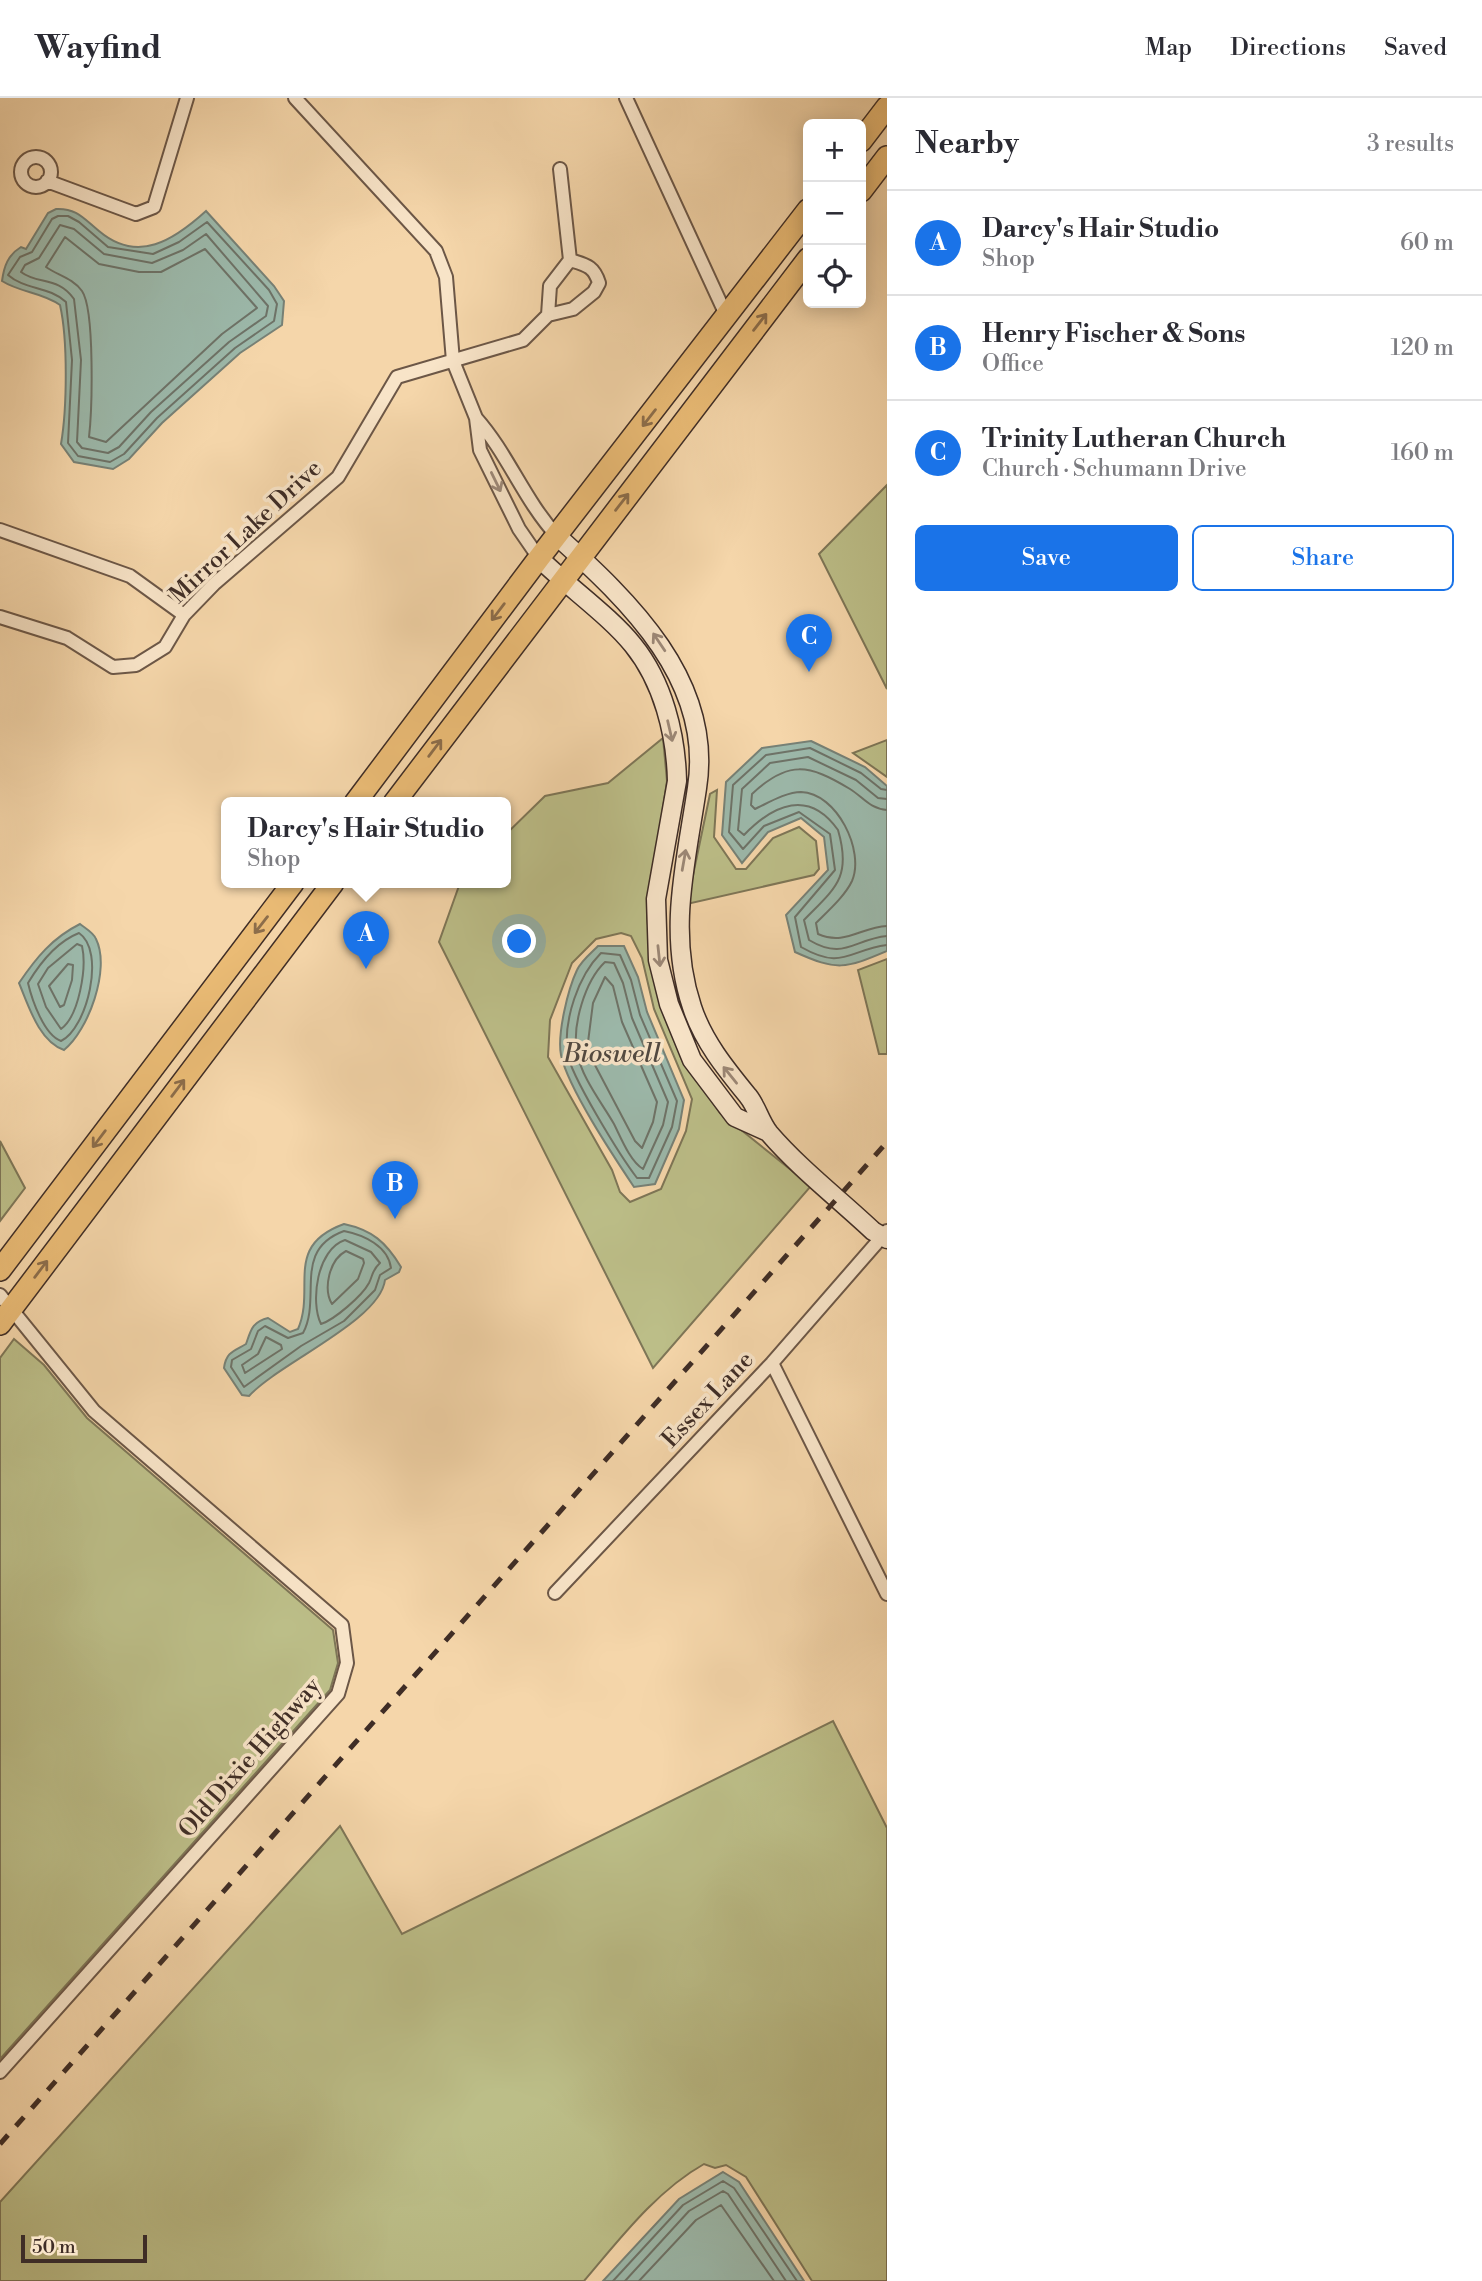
<!DOCTYPE html>
<meta charset="utf-8">
<style>
:root{--surface:#fff;--page:#f2f2f3;--text:#2b2b33;--muted:#7c7c81;--line:#e1e1e2;--accent:#1a73e8}
body{margin:0;font-family:"Libre Bodoni",serif;background:var(--page);color:var(--text)}
.controls{position:absolute;right:21px;top:21px;display:grid;overflow:hidden;border-radius:10px;box-shadow:0 4px 18px #0003}
.controls button{width:63px;height:63px;display:grid;place-items:center;padding:0;border:0;border-bottom:2px solid var(--line);background:var(--surface);color:var(--text);font:35px sans-serif}
.scale{position:absolute;left:21px;bottom:18px;width:126px;box-sizing:border-box;padding-left:7px;border:4px solid #3f2d26;border-top:0;font-size:19px;line-height:24px;white-space:nowrap;color:#3f2d26;-webkit-text-stroke:5px #f8e4c8;paint-order:stroke}
.you{position:absolute;left:520px;top:844px;width:24px;height:24px;margin:-18px;border:5px solid #fff;border-radius:50%;background:#1a73e8;box-shadow:0 0 0 10px #1a73e833}
.badge{display:grid;place-items:center;width:46px;height:46px;border-radius:50%;background:var(--accent);color:#fff;font-size:23px;font-weight:700}
.pin{position:absolute;translate:-50% -58px;filter:drop-shadow(0 2px 4px #0008)}
.pin::after{content:'';position:absolute;top:37px;width:24px;height:21px;background:inherit;clip-path:polygon(0 0,100% 0,50% 100%)}
.popup{position:absolute;left:221px;top:699px;width:290px;height:91px;box-sizing:border-box;display:grid;place-content:center;border-radius:10px;background:var(--surface);filter:drop-shadow(0 2px 5px #0005);font-size:23px;white-space:nowrap;color:var(--muted)}
.popup b{font-size:26px;color:var(--text)}
.popup::after{content:'';position:absolute;left:50%;top:100%;margin-left:-14px;border:14px solid transparent;border-top-color:var(--surface)}
.list{margin:0;padding:0;list-style:none}
h2{display:flex;justify-content:space-between;align-items:center;height:91px;margin:0;padding:0 28px;font-size:30px}
h2 small{font-size:23px;font-weight:400;color:var(--muted)}
.list li{display:grid;grid-template-columns:46px 1fr auto;gap:21px;align-items:center;box-sizing:border-box;height:105px;padding:0 28px;border-top:2px solid var(--line)}
.list b{display:block;font-size:26px;white-space:nowrap}
.list p{margin:0;font-size:23px;white-space:nowrap;color:var(--muted)}
.list em{font-size:23px;font-style:normal;color:var(--muted)}
.actions{display:flex;gap:14px;padding:21px 28px}
.actions a{flex:1;padding:16px 0;border:2px solid var(--accent);border-radius:10px;text-align:center;font-size:24px;color:var(--accent)}
.actions .main{background:var(--accent);color:#fff}
.icon{flex:none;width:38px;height:38px;fill:none;stroke:currentColor;stroke-width:2;stroke-linecap:round;stroke-linejoin:round}
.map{position:relative;flex:none;width:887px;height:2183px;overflow:hidden}
header{display:flex;align-items:center;gap:42px;box-sizing:border-box;height:98px;padding:0 35px;background:var(--surface);border-bottom:2px solid var(--line)}
header strong{font-size:33px}
nav{display:flex;gap:38px;margin-inline-start:auto;font-size:24px}
main{display:flex}
aside{flex:1;background:var(--surface)}
.map>svg:first-child{display:block}
.green{fill:#bcbe88;stroke:#7e7657;stroke-width:2;fill-rule:evenodd}
.water{fill:#9cb9ab;stroke:#778176;stroke-width:2}
.lines{fill:none;stroke-linecap:round;stroke-linejoin:round}
.shore{stroke:#6e7368;stroke-width:2}
.street-casing{stroke:#6c5747;stroke-width:16}
.secondary-casing{stroke:#3f2d26;stroke-width:21}
.primary-casing{stroke:#3f2d26;stroke-width:24}
.street{stroke:#f8e4c8;stroke-width:12}
.secondary{stroke:#f8e4c8;stroke-width:18}
.primary{stroke:#eabb75;stroke-width:21}
.rail{stroke:#3f2d26;stroke-width:5;stroke-dasharray:12 12;stroke-linecap:butt}
.oneway{stroke:#8c6d4a}
.oneway2{stroke:#9c8877}
.labels{text-anchor:middle;dominant-baseline:central;stroke-width:7;stroke-linejoin:round;paint-order:stroke}
.street-label{font-size:24px;fill:#3f2d26;stroke:#f8e4c8}
.water-label{font-size:26px;font-style:italic;fill:#524941;stroke:#f8e4c8}
</style>
<header>
<strong>Wayfind</strong>
<nav><a>Map</a><a>Directions</a><a>Saved</a></nav>
</header>
<main>
<div class="map">
<svg width="887" height="2183" viewBox="0 0 887 2183">
<rect width="100%" height="100%" fill="#f5d6aa"/>
<filter id="stains"><feTurbulence type="fractalNoise" baseFrequency=".00286" numOctaves="4"/><feColorMatrix values="0 0 0 0 .2 0 0 0 0 .09 0 0 0 0 .02 0 0 0 .5 -.17"/></filter>
<radialGradient id="worn" r=".72"><stop offset=".6" stop-color="#630" stop-opacity="0"/><stop offset="1" stop-color="#630" stop-opacity=".3"/></radialGradient>
<path class="green" d="M887,387V591L819,456Z
M663,640L667,683L647,819L654,880L685,963L720,1015L811,1088L653,1270L439,844L460,785H506V736L545,698L608,685ZM621,835L631,838L642,860L654,911L692,1001L686,1033L661,1091L630,1104L620,1094L612,1072L548,959L550,922L572,865L596,841Z
M887,642V679L853,655Z
M717,692L714,739L736,771H746L773,740L799,729L816,743L819,771L814,777L687,806L710,696Z
M887,861V956H879L858,872Z
M0,1043L25,1090L0,1123Z
M14,1241L44,1267L87,1320L333,1532L338,1565L330,1592L0,1961V1260Z
M833,1623L887,1730V2183H812L746,2079L726,2067L715,2070L704,2066C656,2093 619,2142 584,2183H0V2104L340,1728L402,1836Z"/>
<path class="water" d="M56,111C77,110 84,121 99,133C138,166 174,142 206,113L274,188L284,203L282,227L240,255L162,325L129,361L113,371L74,364L61,346C67,311 68,242 60,207C42,194 21,195 2,183C4,168 8,157 21,149L26,151L48,115Z
M811,643L865,669L887,688V853C845,871 837,873 795,854L786,817L828,772L824,739L801,720L768,734L742,765L722,737L726,684L762,650Z
M80,826C85,830 94,835 96,841C111,871 88,933 64,952C39,943 29,909 19,885C36,860 52,840 80,826Z
M598,848H624L638,879L647,914L684,1002L679,1031L655,1086L634,1089C614,1059 568,990 561,957C557,936 568,891 577,872C581,863 591,855 598,848Z
M344,1126C372,1132 386,1144 401,1169L399,1174L385,1182C380,1223 279,1265 249,1298L242,1297L224,1270C226,1254 234,1253 246,1246C251,1232 252,1224 268,1220L290,1234L298,1231C316,1190 283,1148 344,1126Z
M723,2074L739,2084L804,2183H603L679,2101Z"/>
<g class="lines">
<path class="shore" d="M58,118H68L79,124L108,149L153,156L179,144L207,124L269,192L277,206L274,223L235,250L157,320L124,356L110,364L78,358L68,345L72,262L66,204C49,188 25,192 8,177L20,159L32,154L52,121Z
M60,127L74,131L104,156L152,165L183,152L206,136L268,208L266,218L229,244L151,314L119,349L108,355L82,350L77,344L81,262L74,201C58,178 38,187 21,174L25,167L39,160Z
M65,139L99,166L139,174H161L205,151L257,210L222,236L106,344L89,339C92,313 95,212 82,193C73,180 57,177 46,169Z
M887,692L881,691L861,675L810,650L766,657L733,687L729,734L743,751L764,728L799,714L830,736L835,772L795,819L801,849C843,873 848,852 887,847
M887,701L878,700L856,682L808,659L770,665L742,691L738,732L744,737C774,706 809,691 838,732C852,780 835,790 804,822L809,842C844,863 854,841 887,838
M887,712C870,711 863,699 850,691C809,666 788,662 752,696L751,707L755,711C768,705 786,694 801,694C837,695 865,753 852,783C845,798 828,813 816,825L818,836C845,848 861,829 887,828
M79,835C106,853 87,931 61,943C44,937 32,902 28,885C40,865 56,844 79,835Z
M77,846L82,848C87,870 79,918 61,931L46,909L38,886L48,870Z
M601,855L620,857L631,882L640,917L677,1003L672,1029L649,1080H637C621,1059 570,977 567,954C564,921 578,878 601,855Z
M605,864L614,865L623,885L632,920L668,1004L663,1027L643,1071C630,1063 621,1040 614,1026C602,1005 581,979 577,954C572,927 585,883 605,864Z
M68,866L73,867L72,882L64,907L60,909L49,888Z
M605,879L613,888L622,924L657,1004L653,1024L642,1050L635,1043L587,952L593,905Z
M344,1133C364,1137 388,1148 391,1170L380,1177L375,1192L344,1223L301,1248L244,1289L231,1269L232,1262L251,1251L258,1233L265,1228L288,1240L303,1235C322,1200 292,1152 344,1133Z
M345,1142L371,1154L380,1165C372,1172 373,1177 369,1185C362,1198 334,1222 321,1226C310,1204 317,1151 345,1142Z
M346,1153L363,1161L364,1165L358,1181L332,1206C323,1191 329,1162 346,1153Z
M266,1239L281,1247L282,1251L245,1275L242,1267L258,1256Z
M613,2183L683,2107L723,2083L734,2090L797,2183
M625,2183L689,2113L723,2093L728,2096L786,2183
M639,2183L696,2122L721,2107L774,2183"/>
<defs>
<path id="street" d="M295,0L436,153L446,179L453,263L476,320L480,352L519,431L539,460
M626,0L727,219
M21 74a15 15 0 1 1 30 0a15 15 0 1 1-30 0Z
M47,83L136,116L154,109L187,0
M548,217L550,188L570,162L560,71
M476,320C508,356 524,402 557,438
M0,432L130,478L184,517
M0,519L67,540L113,569L136,567L165,549L184,517L214,486L338,379L397,279L523,242L548,217L573,211L594,194L599,185C594,168 586,167 570,162
M0,1197L94,1313L342,1527L347,1565L338,1596L0,1974
M772,1265L887,1496
M555,1495L772,1265L887,1133"/>
<path id="secondary" d="M557,438C629,503 714,583 697,690C686,765 667,834 692,909C703,943 726,971 748,998C757,1009 760,1024 769,1035C799,1070 839,1101 873,1133L887,1141
M539,460C567,488 610,518 633,547C663,584 676,636 677,683L656,801L658,862L669,906L692,962L735,1019L768,1034"/>
<path id="primary" d="M861,43L887,9
M861,93L887,59
M355,705L539,460L808,112
M394,705L808,161
M0,1172L293,785
M0,1226L333,785"/>
</defs>
<use href="#street" class="street-casing"/>
<use href="#secondary" class="secondary-casing"/>
<use href="#primary" class="primary-casing"/>
<use href="#street" class="street"/>
<use href="#secondary" class="secondary"/>
<use href="#primary" class="primary"/>
<path class="rail" d="M0,2046L887,1044"/>
</g>
<defs><path id="oneway-shaft" d="M-6 0H5M1.5-3L5.5 0L1.5 3" fill="none" stroke-width="1.6" stroke-linecap="round" stroke-linejoin="round" transform="scale(1.75)"/></defs>
<g class="oneway">
<use href="#oneway-shaft" transform="translate(760 224) rotate(-52)"/>
<use href="#oneway-shaft" transform="translate(649 320) rotate(128)"/>
<use href="#oneway-shaft" transform="translate(622 404) rotate(-52)"/>
<use href="#oneway-shaft" transform="translate(498 514) rotate(127)"/>
<use href="#oneway-shaft" transform="translate(435 650) rotate(-53)"/>
<use href="#oneway-shaft" transform="translate(261 827) rotate(128)"/>
<use href="#oneway-shaft" transform="translate(178 990) rotate(-53)"/>
<use href="#oneway-shaft" transform="translate(99 1041) rotate(127)"/>
<use href="#oneway-shaft" transform="translate(41 1171) rotate(-53)"/>
</g>
<g class="oneway2">
<use href="#oneway-shaft" transform="translate(496 384) rotate(64)"/>
<use href="#oneway-shaft" transform="translate(659 544) rotate(-124)"/>
<use href="#oneway-shaft" transform="translate(670 633) rotate(77)"/>
<use href="#oneway-shaft" transform="translate(684 762) rotate(-80)"/>
<use href="#oneway-shaft" transform="translate(659 858) rotate(84)"/>
<use href="#oneway-shaft" transform="translate(730 977) rotate(-129)"/>
</g>
<g class="labels">
<g class="street-label">
<text transform="translate(246 434) rotate(-43)">Mirror Lake Drive</text>
<text transform="translate(708 1302) rotate(-47)">Essex Lane</text>
<text transform="translate(250 1660) rotate(-49)">Old Dixie Highway</text>
</g>
<g class="water-label">
<text x="612" y="956">Bioswell</text>
</g>
</g>
<rect width="100%" height="100%" filter="url(#stains)"/>
<rect width="100%" height="100%" fill="url(#worn)"/>
</svg>
<div class="controls">
<button>+</button>
<button>−</button>
<button><svg class="icon" aria-label="locate" viewBox="0 0 24 24"><circle cx="12" cy="12" r="6"/><path d="M12 2v4M12 18v4M2 12h4M18 12h4"/></svg></button>
</div>
<div class="scale">50 m</div>
<div class="you"></div>
<div class="pin badge" style="left:366px;top:871px">A</div>
<div class="popup"><b>Darcy's Hair Studio</b>Shop</div>
<div class="pin badge" style="left:395px;top:1121px">B</div>
<div class="pin badge" style="left:809px;top:574px">C</div>
</div>
<aside>
<h2>Nearby<small>3 results</small></h2>
<ul class="list">
<li><span class="badge">A</span><div><b>Darcy's Hair Studio</b><p>Shop</p></div><em>60 m</em></li>
<li><span class="badge">B</span><div><b>Henry Fischer &amp; Sons</b><p>Office</p></div><em>120 m</em></li>
<li><span class="badge">C</span><div><b>Trinity Lutheran Church</b><p>Church · Schumann Drive</p></div><em>160 m</em></li>
</ul>
<div class="actions"><a class="main">Save</a><a>Share</a></div>
</aside>
</main>
